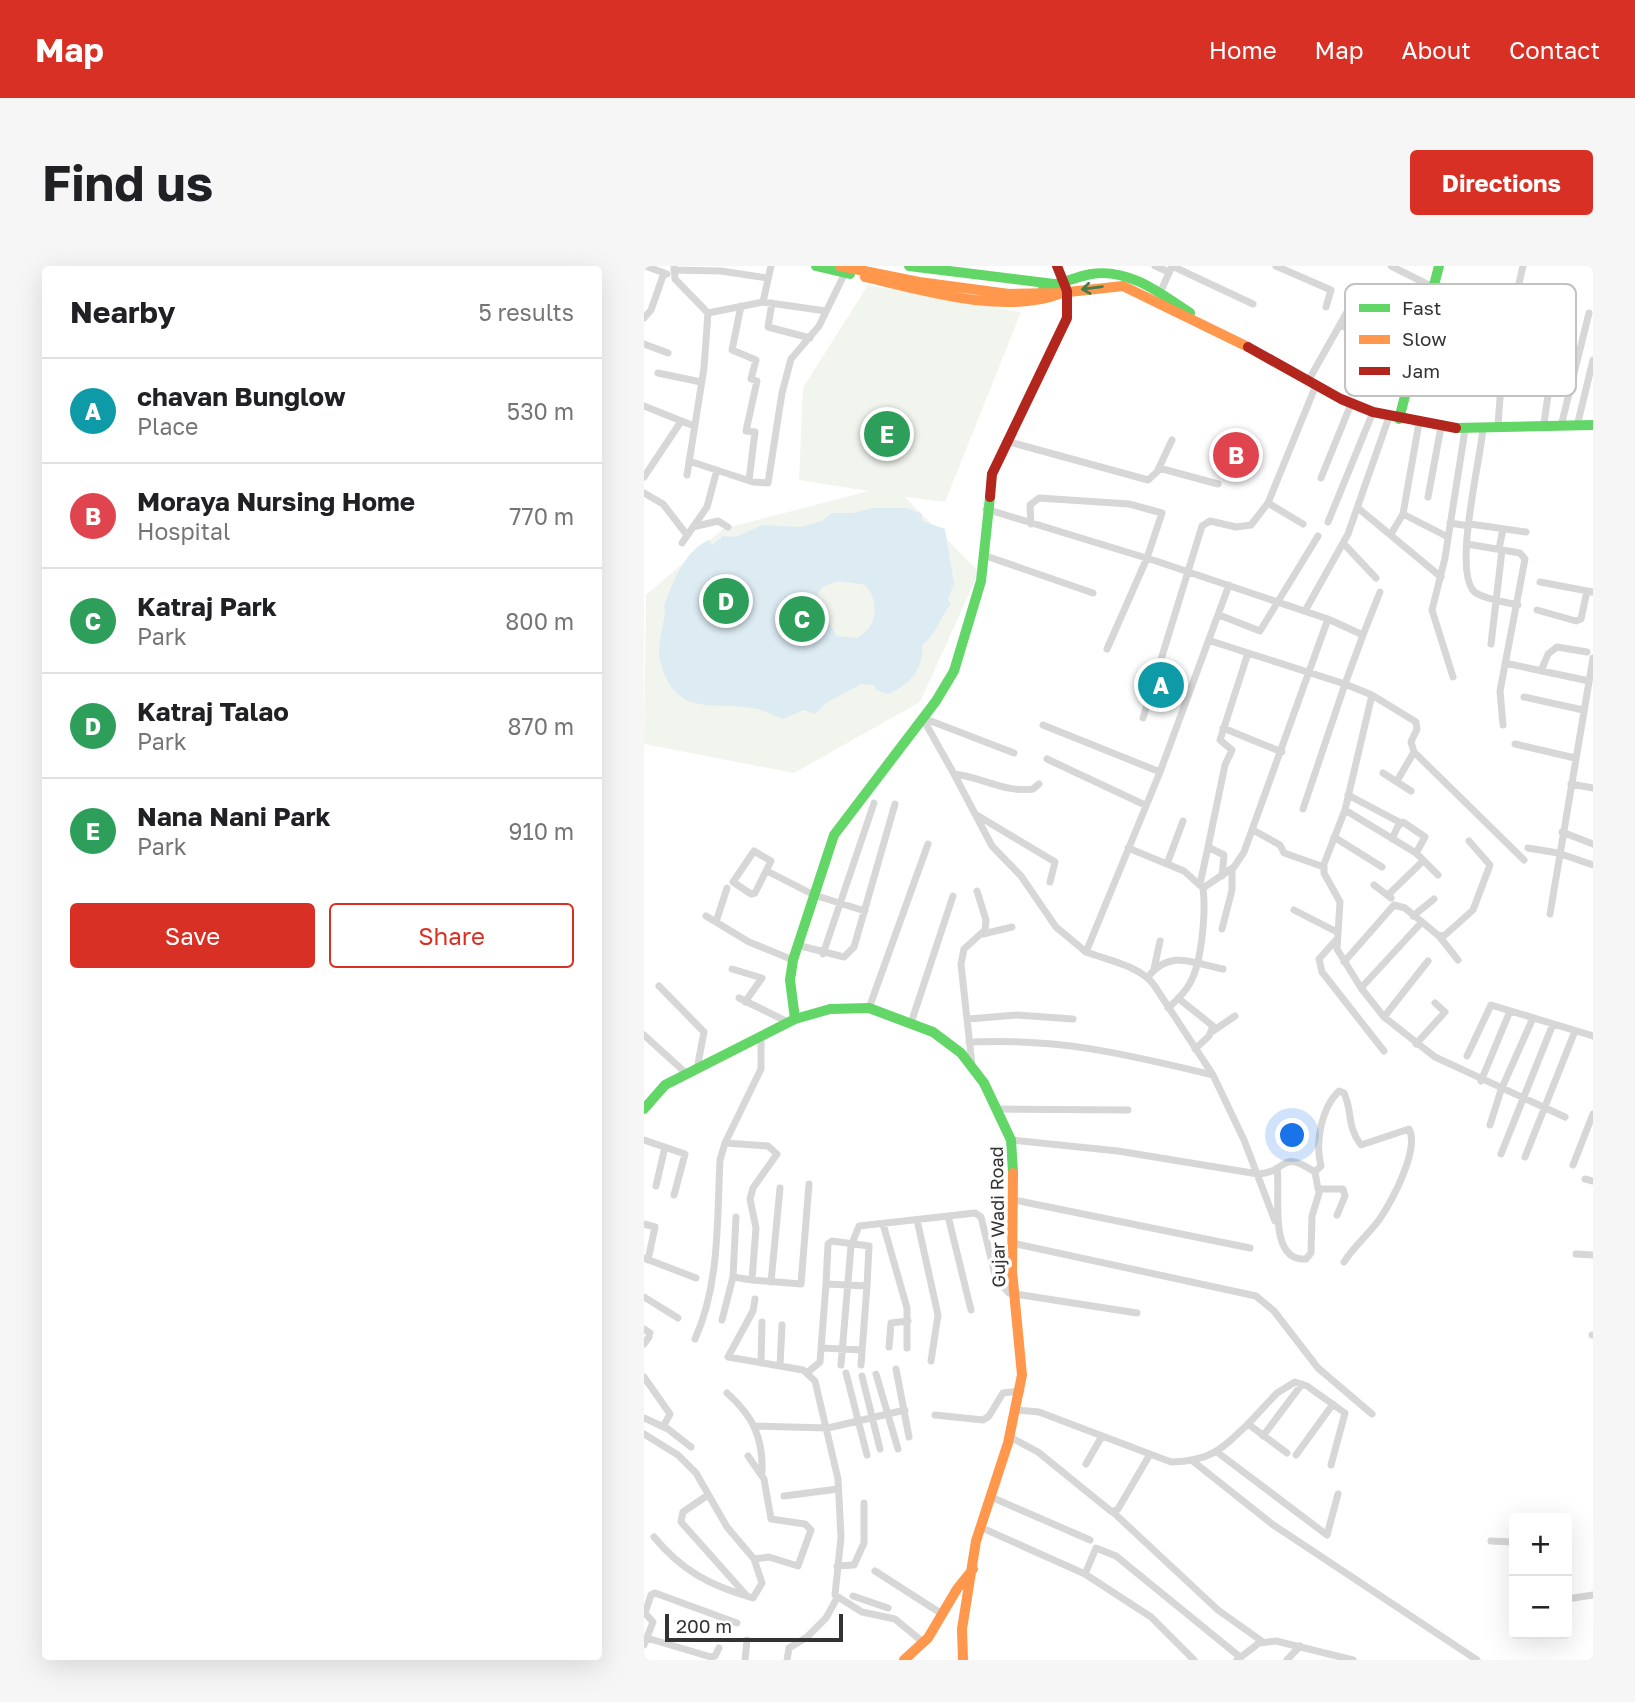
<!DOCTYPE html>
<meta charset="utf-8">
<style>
:root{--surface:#fff;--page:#f6f6f6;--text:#202124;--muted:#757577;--line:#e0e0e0;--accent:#d93025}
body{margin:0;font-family:"Golos Text",sans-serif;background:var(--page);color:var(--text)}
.controls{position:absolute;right:21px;bottom:21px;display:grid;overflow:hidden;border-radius:7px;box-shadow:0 7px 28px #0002}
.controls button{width:63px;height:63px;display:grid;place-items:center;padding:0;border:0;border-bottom:2px solid var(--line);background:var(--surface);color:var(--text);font:35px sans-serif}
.scale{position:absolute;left:21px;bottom:18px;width:178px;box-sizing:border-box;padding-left:7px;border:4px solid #333;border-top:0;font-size:19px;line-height:24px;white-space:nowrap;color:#333;-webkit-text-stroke:5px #fff;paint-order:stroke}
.you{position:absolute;left:649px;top:870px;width:24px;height:24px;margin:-18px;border:5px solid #fff;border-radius:50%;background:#1a73e8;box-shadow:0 0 0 10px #1a73e833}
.badge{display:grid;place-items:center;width:46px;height:46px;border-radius:50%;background:var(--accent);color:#fff;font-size:23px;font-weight:700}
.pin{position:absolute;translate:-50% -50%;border:4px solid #fff;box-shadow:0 2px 7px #0006}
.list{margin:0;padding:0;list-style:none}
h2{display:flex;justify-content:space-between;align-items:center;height:91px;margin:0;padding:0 28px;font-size:30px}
h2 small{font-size:23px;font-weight:400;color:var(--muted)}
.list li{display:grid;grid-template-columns:46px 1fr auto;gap:21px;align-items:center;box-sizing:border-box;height:105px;padding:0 28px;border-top:2px solid var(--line)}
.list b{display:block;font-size:26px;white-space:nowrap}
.list p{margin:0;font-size:23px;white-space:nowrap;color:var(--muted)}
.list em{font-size:23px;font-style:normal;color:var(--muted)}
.actions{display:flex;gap:14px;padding:21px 28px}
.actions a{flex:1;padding:16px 0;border:2px solid var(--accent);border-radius:7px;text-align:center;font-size:24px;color:var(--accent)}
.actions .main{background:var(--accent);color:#fff}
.map{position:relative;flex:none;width:949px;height:1394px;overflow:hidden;border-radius:7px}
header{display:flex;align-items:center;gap:42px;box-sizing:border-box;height:98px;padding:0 35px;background:var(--accent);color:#fff}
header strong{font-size:33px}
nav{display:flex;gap:38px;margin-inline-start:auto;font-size:24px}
.intro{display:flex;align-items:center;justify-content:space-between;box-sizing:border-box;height:168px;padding:0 42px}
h1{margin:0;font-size:49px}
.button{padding:18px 32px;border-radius:7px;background:var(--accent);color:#fff;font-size:24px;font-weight:700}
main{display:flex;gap:42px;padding:0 42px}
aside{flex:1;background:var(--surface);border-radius:7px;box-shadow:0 7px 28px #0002}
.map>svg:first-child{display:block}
.green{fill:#f1f5ed}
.water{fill:#ddebf3;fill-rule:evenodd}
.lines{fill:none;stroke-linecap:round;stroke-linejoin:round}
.street{stroke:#d7d7d7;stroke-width:7}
.fast{stroke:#63d668;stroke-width:10}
.slow{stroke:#ff974d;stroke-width:10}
.jam{stroke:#b3261e;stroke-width:10}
.oneway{stroke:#497c4b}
.labels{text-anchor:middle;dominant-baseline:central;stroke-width:7;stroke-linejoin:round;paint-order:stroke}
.street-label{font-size:18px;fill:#333;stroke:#fff}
.key{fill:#fff;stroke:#c2c2c2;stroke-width:2}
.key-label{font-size:19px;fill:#333}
</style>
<header>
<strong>Map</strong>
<nav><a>Home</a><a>Map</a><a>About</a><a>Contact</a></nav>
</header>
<div class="intro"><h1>Find us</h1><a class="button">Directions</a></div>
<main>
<aside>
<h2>Nearby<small>5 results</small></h2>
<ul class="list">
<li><span class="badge" style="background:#0f9aa8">A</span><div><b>chavan Bunglow</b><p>Place</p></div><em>530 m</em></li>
<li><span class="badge" style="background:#e0444e">B</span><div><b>Moraya Nursing Home</b><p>Hospital</p></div><em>770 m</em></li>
<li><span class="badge" style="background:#2e9e5b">C</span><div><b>Katraj Park</b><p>Park</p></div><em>800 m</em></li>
<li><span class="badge" style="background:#2e9e5b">D</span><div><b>Katraj Talao</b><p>Park</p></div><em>870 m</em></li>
<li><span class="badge" style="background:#2e9e5b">E</span><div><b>Nana Nani Park</b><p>Park</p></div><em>910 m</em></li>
</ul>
<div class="actions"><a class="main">Save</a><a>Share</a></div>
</aside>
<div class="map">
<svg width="949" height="1394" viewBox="0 0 949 1394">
<rect width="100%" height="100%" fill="#fff"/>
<path class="green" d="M224,19L377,46L301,236L261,231L335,306L276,436L150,507L0,478L2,329L79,263L225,225L155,214L159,122Z"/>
<path class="water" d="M229,242H263L278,248V255L301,263L310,318L304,333L307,338C295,352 293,368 278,379C280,404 265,419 244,428L232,424L230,419L217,418L182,437L171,448L160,444L139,453C131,450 122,445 113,443C72,434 31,455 16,394C12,377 24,348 20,340C29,316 40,285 65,274L68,279L79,270L92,271L118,259L156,261L178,255L188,247H209ZM196,315L221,319C236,336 234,361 213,372L193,370L172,335C175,320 183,318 196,315Z"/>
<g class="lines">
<path class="street" d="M1,0L23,8
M30,0L31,13L64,47L60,102L43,209
M511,0L525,6
M528,0L609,38
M632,0L687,24L682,41
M747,0L789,21
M30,4L77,5L123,12
M516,27L528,0
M119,36L127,0
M128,37L124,61L166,72
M97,40L88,84L112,94L107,113L113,115L102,165L111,166L105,214
M64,47L119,36L182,45
M0,52L7,44L20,7
M696,59L727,73
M0,78L24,87
M14,107L57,116
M667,110L712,30
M0,140L50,160
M918,156L945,47
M934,156L949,94
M775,157L759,248L804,271
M900,157L915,52
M854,158L860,81L879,0
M839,162C837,193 807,310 832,327C843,334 862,336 874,339
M362,175L504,214L513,206L528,174
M45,195L109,216L124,217L138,127L147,93L175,60L201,7
M515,202L574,218
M0,211L36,157
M677,212L707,138
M0,227L19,238L43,269
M784,231L797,161
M714,242L797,311
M342,243L512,295L684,353L719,369L701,418L728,429L701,544L680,598V607L696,636L693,683L717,722L740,751L784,695
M684,256L729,146
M806,257L825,260
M387,258L386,239L395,232L485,238L518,247L503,292L463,383
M659,258L624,237L672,119
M826,258L882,266
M49,261L74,255L84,261
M747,268L759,248
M38,277L63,241L73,204
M699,277L732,312
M823,278L876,287L881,293L856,425L859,459
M855,283L859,263
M342,290L449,327
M896,316L949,326
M585,319L516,506L442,686C464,694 496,700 510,719L569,809L600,874L631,955
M893,344L932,355L937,353L943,325
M661,345L704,268L745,151
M575,349L616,365L674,270
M719,369L736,326
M567,375L604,387L576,474L588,484L581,499L564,581L580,589L578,610
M847,378L858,284
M604,387L701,418L659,543
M861,397L945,415
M897,405L904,388L913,381L943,386
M809,411L788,344L801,292L821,164
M728,429L772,456L773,463L767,476L770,486L880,594
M880,431L939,444
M278,451L310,508C338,511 361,527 389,523L395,518
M279,452L370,487
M499,452L558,260L566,255L592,261L607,259L624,237
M399,459L516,506
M579,462L638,486
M871,478L931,492
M403,493L501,539
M739,507L767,525
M310,508L348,580L377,610L412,661L442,686
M753,515L770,486
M927,518L949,522
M704,529L757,557
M701,544L772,587L794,609
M331,548L411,596L406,616
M609,564L636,579L640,587L680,601
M918,566L949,578
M690,571L738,601
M748,573L754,560L759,556L781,571L772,587
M484,582L540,605L559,622C562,646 558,696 546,717C541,727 532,735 524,742
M884,582L914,587L949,599
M110,585L127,595L111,627L107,628L89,616Z
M523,598L539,555
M123,605L170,629L221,645
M556,618L564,581
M730,619L747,632
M559,622L590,601L600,586L684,353
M744,629L779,595
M650,644L693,666
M906,648L949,392
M62,650L105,676L149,694
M769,650L790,633
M72,656L83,622
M578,663L588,624V603
M339,668L368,661
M795,670L814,694
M692,674L675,693L678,706L740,785
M153,679L200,691L210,681L251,538
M179,688L230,537
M700,696L750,639L761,642L795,670L801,669L829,644L846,599L825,575
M88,703L118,712L101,736
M510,703L516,675
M504,711C526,683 549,697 579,703
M15,720L60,766L53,803
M717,722L777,657
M95,732L144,756
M534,732L569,760L565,770L551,783
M225,742L284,578
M740,751L791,791L921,851
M324,753L373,749L429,753
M267,757L309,630
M569,765L591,750
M0,769L43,808
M117,769V803L81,877L124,880L133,888L109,922L106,933L112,962L108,1014L157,1018L165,918
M325,776C417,772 481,788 569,809
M772,778L801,746L791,737
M823,790L847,739L949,770
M328,799L317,698L320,683L341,664L342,654L333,625
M837,815L866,745
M355,843L484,844
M846,859L857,824L889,752
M0,874L41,888L30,929
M367,874L474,885L614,908C646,906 634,882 671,906L674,923H699L701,930L693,949
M857,888L909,758
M881,891L931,765
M929,899L949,848
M633,902C637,926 623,996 662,993L667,987L668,950L676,924
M671,906L677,900C671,877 677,842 695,825L700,827C709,846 702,859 717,879L765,863C776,883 748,935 735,954C724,969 710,980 700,996
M941,913L949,915
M12,920L21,881
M370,934L606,982
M304,950L327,1044
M273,954L294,1049L287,1095
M0,958L11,961L4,994
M239,958L263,1042V1082
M368,977L612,1030L630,1045L674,1102L728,1148
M932,988L949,989
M0,992L52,1012
M89,1011L92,951
M127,1016L136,922
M182,1018L184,978L188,975L225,980L223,1020
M0,1031L34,1052
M111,1033L109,1045L84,1091L159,1104L171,1115L194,1213L197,1271L191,1329L218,1346L251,1353L280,1377
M78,1054L89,1011L108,1014
M0,1063L6,1067
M948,1069H949
M51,1073C76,1018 73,953 76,894L81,877
M0,1078L5,1071
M245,1081L247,1057L264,1055
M177,1082L218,1084
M117,1097L118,1056
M197,1099L207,980L215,960L331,947L337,951L352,1013L365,1027L493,1047
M136,1100L138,1059
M252,1103L265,1171
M164,1106L176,1096L182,1018L223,1020L217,1099
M202,1107L223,1189
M232,1108L254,1183
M218,1110L236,1183
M0,1111L26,1148L19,1161
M83,1127C109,1150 119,1171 118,1206
M372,1144L395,1146L527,1196C566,1195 577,1184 604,1158L643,1187
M291,1149L339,1154L345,1150L359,1127L377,1125
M0,1152L24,1163L47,1181
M604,1158L633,1127L651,1116L663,1120L701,1147L687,1199
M111,1160L184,1162L261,1144
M0,1168L34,1189L52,1207L83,1261L110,1293L118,1317L109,1332C67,1320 38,1305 10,1271
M619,1170L658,1118
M366,1171L394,1186L468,1246L474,1243L505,1190
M573,1186L683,1269L694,1228
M652,1189L689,1138
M104,1190L120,1213L127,1253L161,1258L167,1264L154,1300L125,1291L110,1293
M550,1196L628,1258L833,1394
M442,1198L458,1170
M64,1229L39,1246L37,1256L103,1330
M140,1230L194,1223
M347,1231L446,1274
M470,1247L574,1344L619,1376
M336,1261L441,1308L507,1351L550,1394
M847,1275L870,1276
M193,1300L210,1299L220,1277V1237
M870,1301V1321
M231,1305L298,1348
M441,1308L452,1282L472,1290L596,1391
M209,1330L244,1342
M923,1333L949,1329
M0,1346L9,1356L0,1379
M1,1347L7,1329L11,1327L93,1357
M3,1372L67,1391L71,1390L75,1382
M101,1394L103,1374
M143,1394L145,1382L163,1371L182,1352L193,1332
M593,1394L615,1377L632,1375L709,1394
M643,1394L656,1380"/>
<path class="fast" d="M172,0L206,8
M265,0L410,18
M399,21C416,19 430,11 447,8C485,2 516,27 546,47
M755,153L795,0
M812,162L949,159
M151,753L146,714L149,694L190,569L292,435L310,405L337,315L346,231
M0,843L21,819L151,753L186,743L225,742L289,766L317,787L340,817L367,874L369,907"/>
<path class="slow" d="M196,0L275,16L365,28L415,27L479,20L604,81
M221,11C277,24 360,49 415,28
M260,1394L284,1372L313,1323L329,1303
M319,1394L318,1363L332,1275L364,1177L378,1109L368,1005L369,907"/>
<path class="jam" d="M604,81L697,133L729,146L812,162
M346,231L348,208L423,52V25L413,0"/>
</g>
<defs><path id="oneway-shaft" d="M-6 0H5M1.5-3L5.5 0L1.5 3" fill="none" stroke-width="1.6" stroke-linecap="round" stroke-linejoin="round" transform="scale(1.75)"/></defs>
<use class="oneway" href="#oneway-shaft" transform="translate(448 22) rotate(172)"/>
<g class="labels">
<g class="street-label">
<text transform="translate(353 951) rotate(-91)">Gujar Wadi Road</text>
</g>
</g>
<rect x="701" y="18" width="231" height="112" rx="10" class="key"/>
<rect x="715" y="38" width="31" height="8" fill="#63d668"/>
<rect x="715" y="69" width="31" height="9" fill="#ff974d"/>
<rect x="715" y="101" width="31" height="8" fill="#b3261e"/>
<g class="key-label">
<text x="758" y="49">Fast</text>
<text x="758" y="80">Slow</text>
<text x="758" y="112">Jam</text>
</g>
</svg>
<div class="controls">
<button>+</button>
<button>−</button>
</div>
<div class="scale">200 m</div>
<div class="you"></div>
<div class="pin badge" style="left:517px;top:419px;background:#0f9aa8">A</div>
<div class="pin badge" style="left:592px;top:189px;background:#e0444e">B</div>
<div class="pin badge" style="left:158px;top:353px;background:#2e9e5b">C</div>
<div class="pin badge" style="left:82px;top:335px;background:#2e9e5b">D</div>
<div class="pin badge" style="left:243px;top:168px;background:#2e9e5b">E</div>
</div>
</main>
